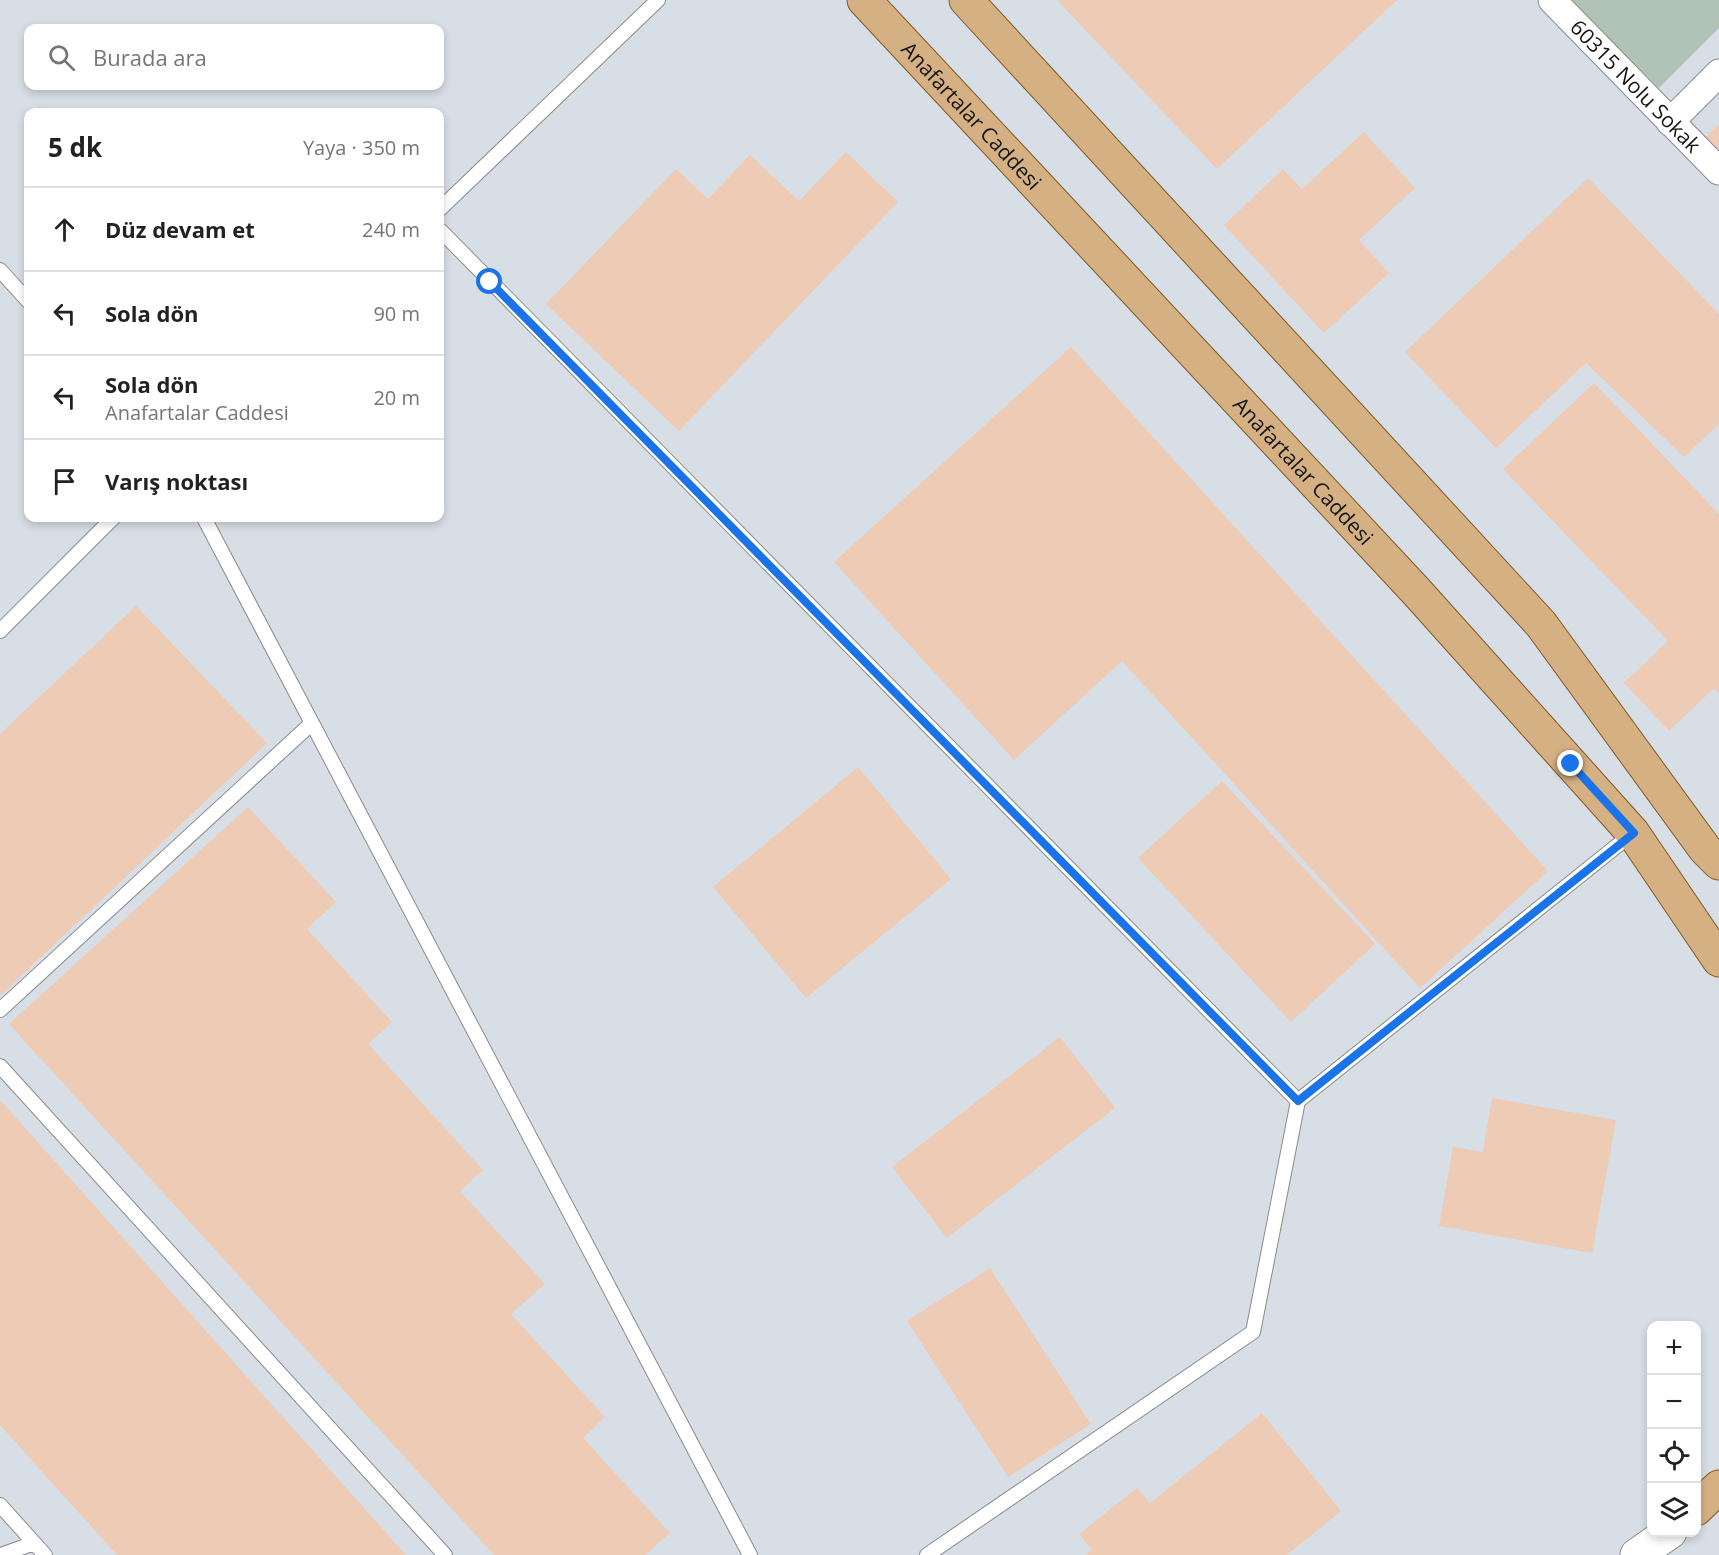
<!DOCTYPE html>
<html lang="tr">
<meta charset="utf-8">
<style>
:root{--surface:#fff;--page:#f6f6f6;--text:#222;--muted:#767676;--line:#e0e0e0}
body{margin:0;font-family:"Open Sans",sans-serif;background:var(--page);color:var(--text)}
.controls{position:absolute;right:18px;bottom:18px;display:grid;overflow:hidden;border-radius:12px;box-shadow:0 3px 9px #0003}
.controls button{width:54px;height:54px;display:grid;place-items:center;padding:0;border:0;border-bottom:2px solid var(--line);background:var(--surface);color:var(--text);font:30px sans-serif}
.stop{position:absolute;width:18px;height:18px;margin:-14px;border:4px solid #1a73e8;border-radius:50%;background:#fff}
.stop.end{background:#1a73e8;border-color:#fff;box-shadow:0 2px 6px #0008}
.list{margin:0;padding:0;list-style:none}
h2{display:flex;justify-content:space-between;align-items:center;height:78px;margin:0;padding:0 24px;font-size:26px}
h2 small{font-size:20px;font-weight:400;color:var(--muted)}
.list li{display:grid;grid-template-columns:39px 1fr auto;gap:18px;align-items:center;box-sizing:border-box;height:84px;padding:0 24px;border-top:2px solid var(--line)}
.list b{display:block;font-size:22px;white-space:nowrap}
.list p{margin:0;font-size:20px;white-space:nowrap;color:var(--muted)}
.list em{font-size:20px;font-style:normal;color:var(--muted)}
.icon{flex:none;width:33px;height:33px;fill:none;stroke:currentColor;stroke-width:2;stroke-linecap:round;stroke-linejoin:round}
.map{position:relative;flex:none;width:1719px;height:1555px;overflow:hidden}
.search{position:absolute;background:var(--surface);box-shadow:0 3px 9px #0003;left:24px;top:24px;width:420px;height:66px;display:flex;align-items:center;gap:15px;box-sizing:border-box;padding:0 21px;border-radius:12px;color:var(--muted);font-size:22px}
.panel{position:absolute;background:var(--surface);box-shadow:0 3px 9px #0003;left:24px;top:108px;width:420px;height:414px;border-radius:12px}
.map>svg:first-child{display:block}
.built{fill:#d8dee6;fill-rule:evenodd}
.green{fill:#b0c3b4}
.building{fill:#edcbb5}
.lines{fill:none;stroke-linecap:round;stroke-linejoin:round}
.service-casing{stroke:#8a8b8c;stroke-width:16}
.minor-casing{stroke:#8a8b8c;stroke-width:29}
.tertiary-casing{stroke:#8a8b8c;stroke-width:35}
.primary-casing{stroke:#7f5825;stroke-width:35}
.service{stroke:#fff;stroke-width:14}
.minor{stroke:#fff;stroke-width:27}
.tertiary{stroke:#fff;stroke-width:33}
.primary{stroke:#d5b082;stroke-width:33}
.route{stroke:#1a73e8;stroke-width:8}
.labels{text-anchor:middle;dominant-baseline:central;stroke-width:5;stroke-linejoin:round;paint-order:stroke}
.street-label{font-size:21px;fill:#141414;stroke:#f6f7f8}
</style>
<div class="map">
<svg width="1719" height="1555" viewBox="0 0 1719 1555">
<rect width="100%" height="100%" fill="#e9e9eb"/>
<path class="built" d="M0,0H1719V1555H0ZM28,28H440V86H28ZM28,112H440V518H28ZM1652,1326H1696V1532H1652Z"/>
<path class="green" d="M1569,0H1719V28L1659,88Z"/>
<path class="building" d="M1057,0H1397L1217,169Z
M1719,124V165L1698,145Z
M1364,132L1415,188L1359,240L1389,273L1324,333L1224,225L1283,169L1302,189Z
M846,152L898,202L679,431L546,304L676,169L708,199L750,155L799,201Z
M1588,178L1719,314V424L1684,457L1586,363L1496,448L1405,352Z
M1071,347L1548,871L1420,988L1122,661L1014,760L834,562Z
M1594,383L1719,514V694L1714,688L1669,731L1624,683L1668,641L1503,469Z
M136,606L267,743L0,996V734Z
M858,767L951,879L806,998L713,887Z
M1222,781L1375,944L1291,1022L1138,858Z
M248,807L336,902L307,929L392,1022L368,1044L483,1170L460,1191L545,1284L511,1314L605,1417L583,1438L670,1533L645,1555H494L9,1024Z
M1060,1037L1115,1108L947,1238L892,1167Z
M1492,1098L1616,1120L1592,1253L1439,1226L1453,1147L1483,1152Z
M0,1100L406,1555H117L0,1425Z
M990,1268L1091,1424L1008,1477L907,1321Z
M1262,1413L1341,1511L1287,1555H1086L1092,1550L1079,1534L1137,1488L1150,1503Z"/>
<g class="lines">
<defs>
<path id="service" d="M440,209L658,0
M440,230L1298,1101
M0,270L28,301
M204,518L750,1555
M0,631L113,518
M0,1010L312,723
M0,1066L445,1555
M0,1505L45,1555
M1,1555L34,1543
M927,1555L1253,1332L1298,1101L1633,833"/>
<g id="minor">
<path id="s1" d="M1552,0L1719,171"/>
<path d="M1670,122L1719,73"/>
</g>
<path id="tertiary" d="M1637,1555L1670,1532"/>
<g id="primary">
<path id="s2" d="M864,0L1416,591L1633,833L1719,960"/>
<path d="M966,0L1541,624L1705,849L1719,863"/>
<path d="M1696,1509L1719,1487"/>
</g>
</defs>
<use href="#service" class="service-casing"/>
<use href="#minor" class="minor-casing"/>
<use href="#tertiary" class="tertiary-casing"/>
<use href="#primary" class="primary-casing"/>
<use href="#service" class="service"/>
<use href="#minor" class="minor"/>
<use href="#tertiary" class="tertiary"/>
<use href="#primary" class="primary"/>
</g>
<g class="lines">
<path class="route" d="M490,282L1298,1101L1634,833L1571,764"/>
</g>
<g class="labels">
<g class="street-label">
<text stroke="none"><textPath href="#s1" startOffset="120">60315 Nolu Sokak</textPath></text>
<text stroke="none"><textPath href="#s2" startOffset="158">Anafartalar Caddesi</textPath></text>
<text stroke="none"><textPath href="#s2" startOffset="644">Anafartalar Caddesi</textPath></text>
</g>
</g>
</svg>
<div class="controls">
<button>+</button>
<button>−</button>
<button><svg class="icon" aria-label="locate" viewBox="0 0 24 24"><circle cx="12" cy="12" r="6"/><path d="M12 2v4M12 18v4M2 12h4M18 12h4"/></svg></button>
<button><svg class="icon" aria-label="layers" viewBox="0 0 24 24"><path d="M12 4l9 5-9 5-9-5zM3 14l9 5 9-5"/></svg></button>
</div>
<div class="stop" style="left:490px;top:282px"></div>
<div class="stop end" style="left:1571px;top:764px"></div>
<div class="search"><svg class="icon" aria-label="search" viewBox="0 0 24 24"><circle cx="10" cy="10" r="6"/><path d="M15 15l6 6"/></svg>Burada ara</div>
<section class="panel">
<h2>5 dk<small>Yaya · 350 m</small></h2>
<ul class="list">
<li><svg class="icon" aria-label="ahead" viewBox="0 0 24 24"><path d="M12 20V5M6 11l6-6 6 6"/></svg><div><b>Düz devam et</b></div><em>240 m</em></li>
<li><svg class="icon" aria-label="left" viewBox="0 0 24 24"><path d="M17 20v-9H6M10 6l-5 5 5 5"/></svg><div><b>Sola dön</b></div><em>90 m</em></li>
<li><svg class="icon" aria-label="left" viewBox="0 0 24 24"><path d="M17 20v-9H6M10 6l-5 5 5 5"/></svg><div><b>Sola dön</b><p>Anafartalar Caddesi</p></div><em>20 m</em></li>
<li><svg class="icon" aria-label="arrive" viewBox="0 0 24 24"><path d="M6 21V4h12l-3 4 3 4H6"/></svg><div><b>Varış noktası</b></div></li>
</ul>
</section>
</div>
